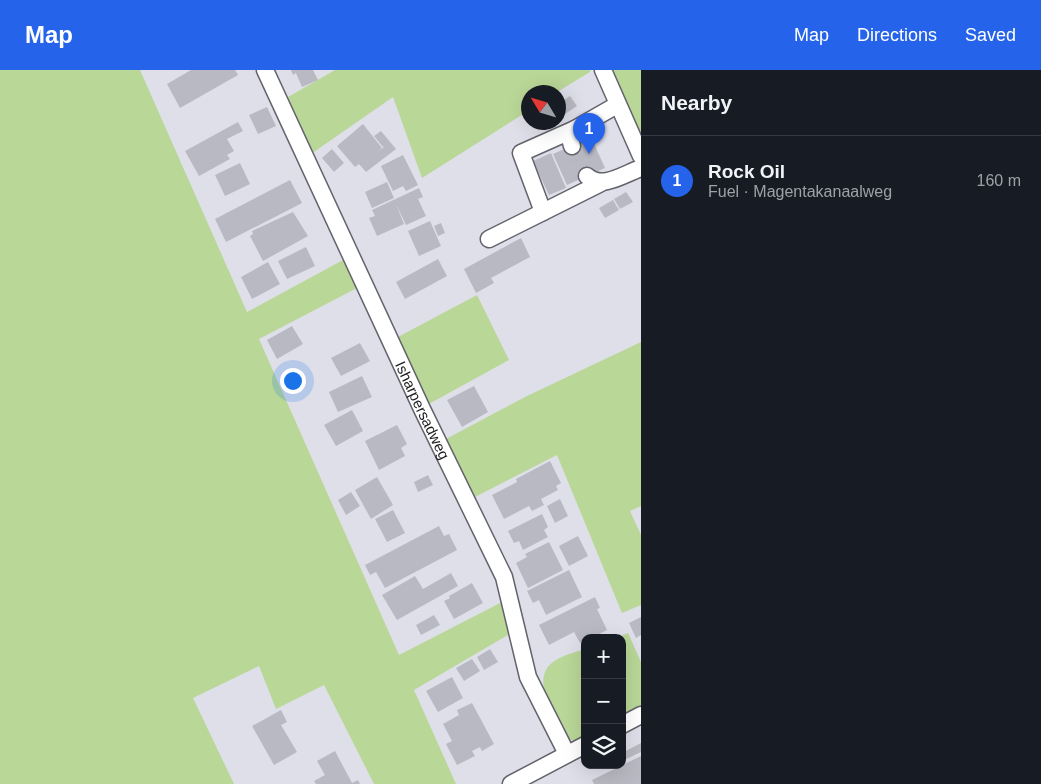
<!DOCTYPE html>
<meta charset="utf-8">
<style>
:root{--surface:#171b24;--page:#242831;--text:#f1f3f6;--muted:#9ea1a6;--line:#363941;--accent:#2563eb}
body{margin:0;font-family:Helvetica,sans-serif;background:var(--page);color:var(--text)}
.controls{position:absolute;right:15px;bottom:15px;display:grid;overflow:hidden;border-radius:10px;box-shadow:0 5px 20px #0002}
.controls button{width:45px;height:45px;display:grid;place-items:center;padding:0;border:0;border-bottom:1px solid var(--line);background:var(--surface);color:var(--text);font:25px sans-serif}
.compass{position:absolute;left:521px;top:15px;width:45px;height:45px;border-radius:50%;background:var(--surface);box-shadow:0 5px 20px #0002;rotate:308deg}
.you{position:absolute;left:292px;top:310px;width:18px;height:18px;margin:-12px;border:4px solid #fff;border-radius:50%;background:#1a73e8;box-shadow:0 0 0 8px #1a73e833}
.badge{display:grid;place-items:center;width:32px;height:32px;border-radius:50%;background:var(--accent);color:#fff;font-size:16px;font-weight:700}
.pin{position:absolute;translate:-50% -41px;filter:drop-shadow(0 1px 2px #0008)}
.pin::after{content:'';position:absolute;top:26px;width:18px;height:15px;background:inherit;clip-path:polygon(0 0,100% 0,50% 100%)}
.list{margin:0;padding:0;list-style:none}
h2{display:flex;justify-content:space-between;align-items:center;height:65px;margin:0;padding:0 20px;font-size:21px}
h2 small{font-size:16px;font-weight:400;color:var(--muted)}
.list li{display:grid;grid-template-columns:32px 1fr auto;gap:15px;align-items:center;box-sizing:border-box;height:90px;padding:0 20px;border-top:1px solid var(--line)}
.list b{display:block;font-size:19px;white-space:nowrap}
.list p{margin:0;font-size:16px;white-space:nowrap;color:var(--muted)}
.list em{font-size:16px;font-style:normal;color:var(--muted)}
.icon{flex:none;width:28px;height:28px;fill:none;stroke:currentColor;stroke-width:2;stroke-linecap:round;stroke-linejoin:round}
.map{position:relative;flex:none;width:641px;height:714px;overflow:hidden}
header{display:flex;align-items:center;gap:30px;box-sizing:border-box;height:70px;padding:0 25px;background:var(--accent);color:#fff}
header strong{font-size:24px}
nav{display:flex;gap:28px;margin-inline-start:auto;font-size:18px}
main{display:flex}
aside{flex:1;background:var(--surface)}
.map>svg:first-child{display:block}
.green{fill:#b9d797}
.building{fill:#b9b9c3}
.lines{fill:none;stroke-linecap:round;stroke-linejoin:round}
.minor-tunnel{stroke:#b8b8c2;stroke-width:16;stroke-dasharray:16 8;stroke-linecap:butt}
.minor-casing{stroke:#63636c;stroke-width:19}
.minor{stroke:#fff;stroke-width:16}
.labels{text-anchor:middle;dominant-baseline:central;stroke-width:4;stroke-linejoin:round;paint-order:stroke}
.street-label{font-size:15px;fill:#1d1d20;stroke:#dfdfea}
</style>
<header>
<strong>Map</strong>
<nav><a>Map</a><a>Directions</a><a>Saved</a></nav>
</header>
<main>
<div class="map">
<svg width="641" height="714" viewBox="0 0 641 714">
<rect width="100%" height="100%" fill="#dfdfea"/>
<path class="green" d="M0,0H140L247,242L343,190L357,218L259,269L399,585L504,531L513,562L414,620L456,714H374L324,615L276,639L259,596L193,628L234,714H0Z
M335,0H590V2L557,22H528V41L422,108L393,27L311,84L288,27Z
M613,0H641V65Z
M477,225L509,290L427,335L396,268Z
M641,272V436L630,441L641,465V535L622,543L557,385L473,428L444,370L527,326Z
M628,563L641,592V636L622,646V568H616Z
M585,579V667L576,671L568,669C557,648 526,608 556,590C564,585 576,582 585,579Z"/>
<path class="building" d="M191,0H235L238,5L180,38L167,14Z
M291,0H313L318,10L302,17L296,3L293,5Z
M570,26L577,36L562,46L558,40V34Z
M267,37L276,56L258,64L249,45Z
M238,52L243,61L227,69L234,81L227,85L230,89L199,106L185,81Z
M363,54L382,78L378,82L385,76L383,77L374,66L381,61L396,79L366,102L359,94L355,97L337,76Z
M591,67L605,98L567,115L553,84Z
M332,79L344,93L334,102L322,88Z
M551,83L566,118L549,125L533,91Z
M403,85L418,115L406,121L403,116L393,121L381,96Z
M240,93L250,114L225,126L215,105Z
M290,110L302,133L226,172L215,149Z
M387,112L394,128L372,138L365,122Z
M419,118L423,127L418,129L426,146L406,155L396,134L404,154L377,166L369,148L375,146L372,140Z
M626,122L633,132L620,139L614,129Z
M613,130L619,140L605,148L599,138Z
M293,142L308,166L263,191L250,166L253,164L252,161Z
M430,151L441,176L419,186L408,161Z
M441,153L445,163L438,166L434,156Z
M521,168L530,187L491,208L494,213L476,223L464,199Z
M306,177L315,196L287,209L278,191Z
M438,189L447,206L405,229L396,212Z
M268,192L280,214L252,229L241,207Z
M292,256L303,274L277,289L267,270Z
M360,273L370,291L341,306L331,288Z
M362,306L372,327L338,342L329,322Z
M474,316L488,342L462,357L447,330Z
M352,340L363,361L336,376L324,355Z
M397,355L407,374L401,378L405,386L379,400L365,371Z
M550,391L561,413L556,416L558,420L541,429L544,435L532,441L529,436L504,449L492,425L517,412L516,409Z
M428,405L433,415L418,422L414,412Z
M377,407L393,435L371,449L355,420Z
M351,422L360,436L346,445L338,430Z
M560,429L568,446L555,453L547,436Z
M393,440L405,463L387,472L375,449Z
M542,444L548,457L544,460L548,467L523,480L519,471L514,473L508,461Z
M439,456L444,466L449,464L457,480L385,518L376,502L370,505L365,495Z
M578,466L588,486L569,496L559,476Z
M549,472L563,500L528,518L516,493L527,487L525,484Z
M569,500L582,527L546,545L539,530L533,533L527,521Z
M451,503L458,516L397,550L382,525L415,506L423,519Z
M472,513L483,533L454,549L444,531L450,528L449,526Z
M595,527L600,538L597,539L607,560L591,568H585V571L580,573L574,562L549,575L539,555Z
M434,545L440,555L421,565L416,555Z
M641,547V565L636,568L629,553Z
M490,579L498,592L484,600L477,587Z
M472,589L480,601L464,611L456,598Z
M452,607L463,628L438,642L426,621Z
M472,633L494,674L482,681L480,677L472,681L475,686L457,695L446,674L452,671L443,654L459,645L457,640Z
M281,640L287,652L281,655L297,682L274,695L252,656Z
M641,673V682L622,691V683Z
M335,681L352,713L358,710L360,714H316L314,711L325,705L317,691Z
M641,686V714H594L592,710Z"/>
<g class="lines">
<path class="minor-tunnel" d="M572,76L587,106"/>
<defs>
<g id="minor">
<path id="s1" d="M265,0L422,339L504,507L528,607L567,684"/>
<path d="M603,0L641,86"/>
<path d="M572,76L569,65L575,59L617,35"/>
<path d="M587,106C602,120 624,104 641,98"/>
<path d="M543,142L521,83L575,59"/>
<path d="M489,169L601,113"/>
<path d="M622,655L641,645"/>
<path d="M511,714L585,675"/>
</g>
</defs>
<use href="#minor" class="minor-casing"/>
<use href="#minor" class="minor"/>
</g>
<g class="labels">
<g class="street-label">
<text stroke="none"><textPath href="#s1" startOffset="375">Isharpersadweg</textPath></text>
</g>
</g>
</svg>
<div class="controls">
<button>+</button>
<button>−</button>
<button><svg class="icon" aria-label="layers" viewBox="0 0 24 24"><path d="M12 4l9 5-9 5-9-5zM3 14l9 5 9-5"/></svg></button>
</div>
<svg class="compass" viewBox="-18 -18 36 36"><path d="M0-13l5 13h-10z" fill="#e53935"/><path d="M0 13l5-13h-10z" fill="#9ea1a6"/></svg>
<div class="you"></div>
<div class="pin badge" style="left:589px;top:84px">1</div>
</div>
<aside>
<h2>Nearby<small></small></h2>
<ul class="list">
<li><span class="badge">1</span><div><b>Rock Oil</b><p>Fuel · Magentakanaalweg</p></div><em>160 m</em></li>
</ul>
</aside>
</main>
